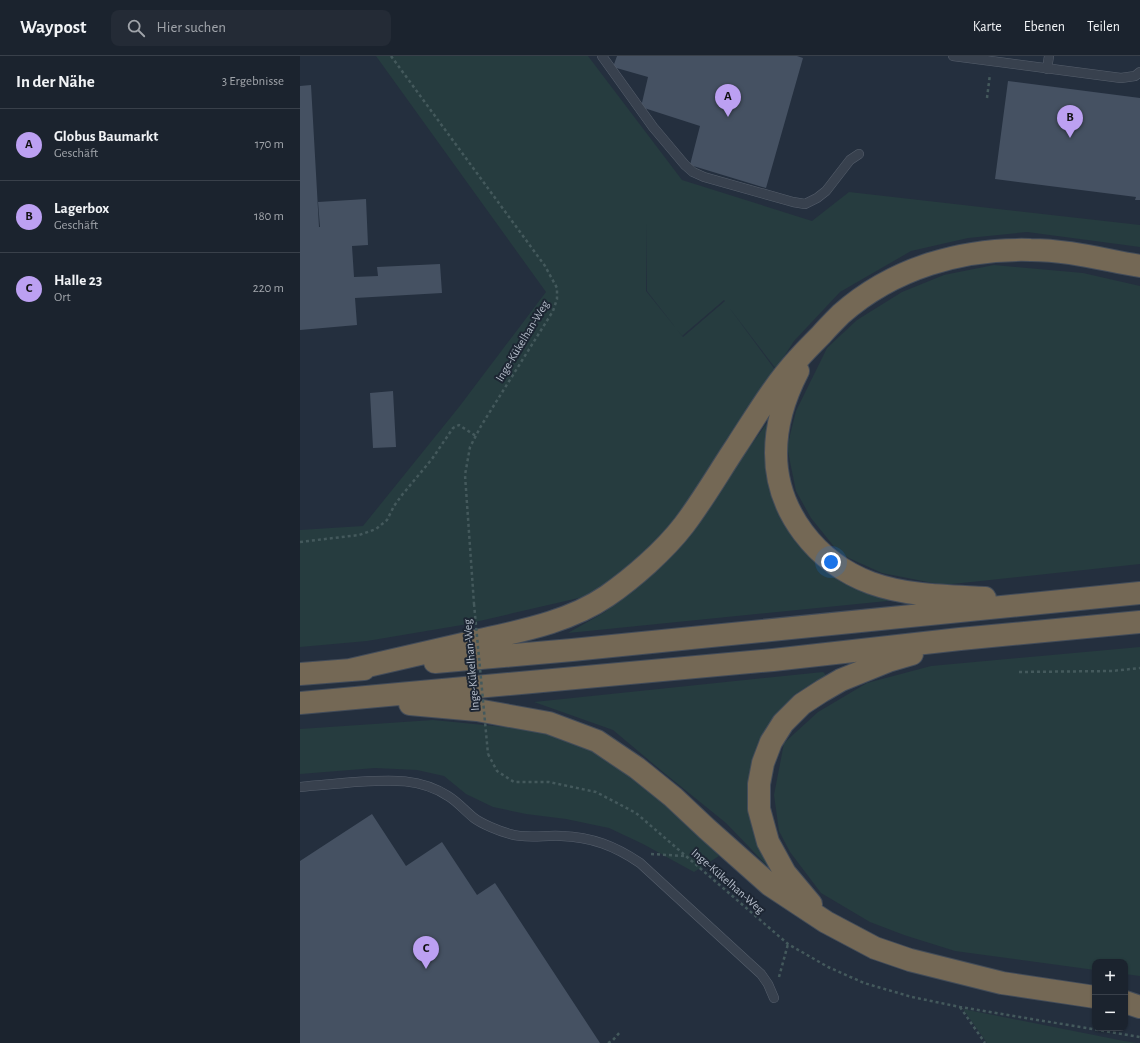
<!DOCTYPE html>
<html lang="de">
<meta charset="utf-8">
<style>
:root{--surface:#1b232e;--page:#242b36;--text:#f1f3f6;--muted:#a0a4aa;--line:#39404a;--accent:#bca0f2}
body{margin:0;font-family:"Alegreya Sans",sans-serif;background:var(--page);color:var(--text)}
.controls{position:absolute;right:12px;bottom:12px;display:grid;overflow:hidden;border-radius:8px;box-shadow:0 1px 3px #0004}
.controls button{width:36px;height:36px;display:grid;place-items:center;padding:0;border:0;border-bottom:1px solid var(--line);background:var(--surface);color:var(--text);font:20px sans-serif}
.you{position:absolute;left:531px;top:506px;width:14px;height:14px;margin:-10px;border:3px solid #fff;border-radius:50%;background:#1a73e8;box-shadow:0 0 0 6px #1a73e833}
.badge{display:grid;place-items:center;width:26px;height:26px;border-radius:50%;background:var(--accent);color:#111;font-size:13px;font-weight:700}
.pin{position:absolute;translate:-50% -33px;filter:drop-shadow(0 1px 2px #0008)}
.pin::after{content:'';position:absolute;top:21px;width:14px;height:12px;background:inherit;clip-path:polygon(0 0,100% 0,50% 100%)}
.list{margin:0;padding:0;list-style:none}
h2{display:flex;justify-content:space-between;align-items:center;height:52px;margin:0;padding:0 16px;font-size:17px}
h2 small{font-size:13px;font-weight:400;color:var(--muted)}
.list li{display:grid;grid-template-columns:26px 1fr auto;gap:12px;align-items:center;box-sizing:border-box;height:72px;padding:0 16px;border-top:1px solid var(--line)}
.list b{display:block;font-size:15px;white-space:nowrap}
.list p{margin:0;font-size:13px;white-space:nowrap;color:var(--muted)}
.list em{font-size:13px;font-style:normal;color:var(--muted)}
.icon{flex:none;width:22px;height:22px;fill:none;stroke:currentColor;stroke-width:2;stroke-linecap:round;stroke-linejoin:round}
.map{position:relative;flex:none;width:840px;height:987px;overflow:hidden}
header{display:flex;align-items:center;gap:24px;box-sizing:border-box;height:56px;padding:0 20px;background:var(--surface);border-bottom:1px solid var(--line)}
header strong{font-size:19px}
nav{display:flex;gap:22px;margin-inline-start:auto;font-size:14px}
.search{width:280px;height:36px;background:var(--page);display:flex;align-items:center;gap:10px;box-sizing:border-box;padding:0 14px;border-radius:8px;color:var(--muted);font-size:15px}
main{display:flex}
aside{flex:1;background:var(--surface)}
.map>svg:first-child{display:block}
.green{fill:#263c3f;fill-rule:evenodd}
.building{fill:#455162}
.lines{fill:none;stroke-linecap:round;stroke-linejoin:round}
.lane-casing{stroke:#565f6c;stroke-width:10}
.highway-casing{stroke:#434c59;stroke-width:24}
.path{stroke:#44595c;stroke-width:2.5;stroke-dasharray:3 3;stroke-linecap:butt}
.lane{stroke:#38414e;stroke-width:9}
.highway{stroke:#746855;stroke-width:22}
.path-bridge{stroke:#44595c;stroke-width:2.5;stroke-dasharray:3 3;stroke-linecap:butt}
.labels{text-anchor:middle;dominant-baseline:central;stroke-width:4;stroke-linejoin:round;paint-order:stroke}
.street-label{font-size:12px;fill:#b4bcc9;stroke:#1d2633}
</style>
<header>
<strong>Waypost</strong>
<div class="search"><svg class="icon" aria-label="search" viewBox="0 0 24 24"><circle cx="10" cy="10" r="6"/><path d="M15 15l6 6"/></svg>Hier suchen</div>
<nav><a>Karte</a><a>Ebenen</a><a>Teilen</a></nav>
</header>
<main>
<aside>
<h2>In der Nähe<small>3 Ergebnisse</small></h2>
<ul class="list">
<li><span class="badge">A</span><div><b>Globus Baumarkt</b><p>Geschäft</p></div><em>170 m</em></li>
<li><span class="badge">B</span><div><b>Lagerbox</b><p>Geschäft</p></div><em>180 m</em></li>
<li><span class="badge">C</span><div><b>Halle 23</b><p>Ort</p></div><em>220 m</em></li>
</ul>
</aside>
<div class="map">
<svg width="840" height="987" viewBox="0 0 840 987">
<rect width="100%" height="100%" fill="#242f3e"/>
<path class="green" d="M76,0H288L382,124L512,165L549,136L840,169V191L727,176L668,182L611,195L540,236L494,285L476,313L428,250L476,315L426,384L372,471L296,538L162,569L67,585L0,591V474L63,470L159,351L246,236ZM346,166L347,235L382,280L424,244L425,245L383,281L346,235Z
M694,209L783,217L840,230V508L643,529L582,517L540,498L511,462L496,435L487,391L496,355L527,292L557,264L602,236L644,219Z
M473,359L486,462L597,544L268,577L305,556L383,482Z
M840,591V920L825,918V906H795V914L655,895L604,879L570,866L521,837L490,796L479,775L474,739L484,687L518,656L567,627L631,610Z
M523,616L526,619L494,639L463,678L450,718L449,761L477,820L426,767L363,716L313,674L234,646Z
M133,664L235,674L302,699L383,762L419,800L394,816L343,788L309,772L266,763L226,758L193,751L166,738L144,720L117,714L75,712L0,718V673Z
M663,953L824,985L837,987H687Z"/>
<path class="building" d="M317,0H497L503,2L466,132L390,109L400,70L341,51L348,21L313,11Z
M708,25L840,42V144H835L836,141L695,123Z
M11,29L19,171H20L18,146L66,143L68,189L52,190L54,221L78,220L77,211L140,208L142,237L55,242L57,269L0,274V30Z
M93,335L96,391L73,392L70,337Z
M72,758L106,810L142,786L177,839L195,827L300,987H0V805Z"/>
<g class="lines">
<defs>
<path id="lane" d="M302,0L353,71L385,109L393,116L404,121L493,146L505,148L517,142L526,135L550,104L559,98
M653,0L821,22L835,20L840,16
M747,13L749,0
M0,731C18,729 36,728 54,726C88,724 119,721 148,740C158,746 165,755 174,762C182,768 199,775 210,778C226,783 244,779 261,780C292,781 315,790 340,807L461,918L468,928L474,942"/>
<path id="highway" d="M498,315C485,340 476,369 476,397C476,456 517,507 571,527C607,540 647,540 685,542
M135,606L272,594L840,537
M50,614C92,604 134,595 176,585C220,575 269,566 307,540C333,522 364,495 384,469C403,444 419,416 437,389C456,360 474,329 498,303C505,295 513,287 521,279C527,272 534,265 541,258C593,212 662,192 731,194C768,194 804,204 840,210
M0,618L64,613
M0,647L473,604L660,583L840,566
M110,648L177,654L249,667L297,685L337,712L373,741L407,773L470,829L526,866L575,892L610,904L702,927L795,941
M511,848L485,817L468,786L459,753V728L463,707L471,686L483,667L502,648L522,635L541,624L588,605L612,598
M825,946L840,951"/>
</defs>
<use href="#lane" class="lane-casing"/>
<use href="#highway" class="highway-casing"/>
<path class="path" d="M91,0L245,210L257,232V243L253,255L181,370L170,391L165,419L174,548
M687,42L690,18
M0,486L59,479L76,473L87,464L94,450L102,439L132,403L153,372L159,369L176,380
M719,616L812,615L840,612
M188,698L197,715L214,726H249L296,736L336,757L488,888L528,911L564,927L612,941L660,951L840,981
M351,798L384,800
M479,921L488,888
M660,951L685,987
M308,987L313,984L321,975"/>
<use href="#lane" class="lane"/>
<use href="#highway" class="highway"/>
<path class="path-bridge" d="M174,548L188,698"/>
</g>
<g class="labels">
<g class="street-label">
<text transform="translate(222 285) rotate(-59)">Inge-Kükelhan-Weg</text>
<text transform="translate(171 609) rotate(-95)">Inge-Kükelhan-Weg</text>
<text transform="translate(428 825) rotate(41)">Inge-Kükelhan-Weg</text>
</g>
</g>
</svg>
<div class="controls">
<button>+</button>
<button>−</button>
</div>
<div class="you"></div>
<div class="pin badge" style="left:428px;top:61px">A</div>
<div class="pin badge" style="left:770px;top:82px">B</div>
<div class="pin badge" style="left:126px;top:913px">C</div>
</div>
</main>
